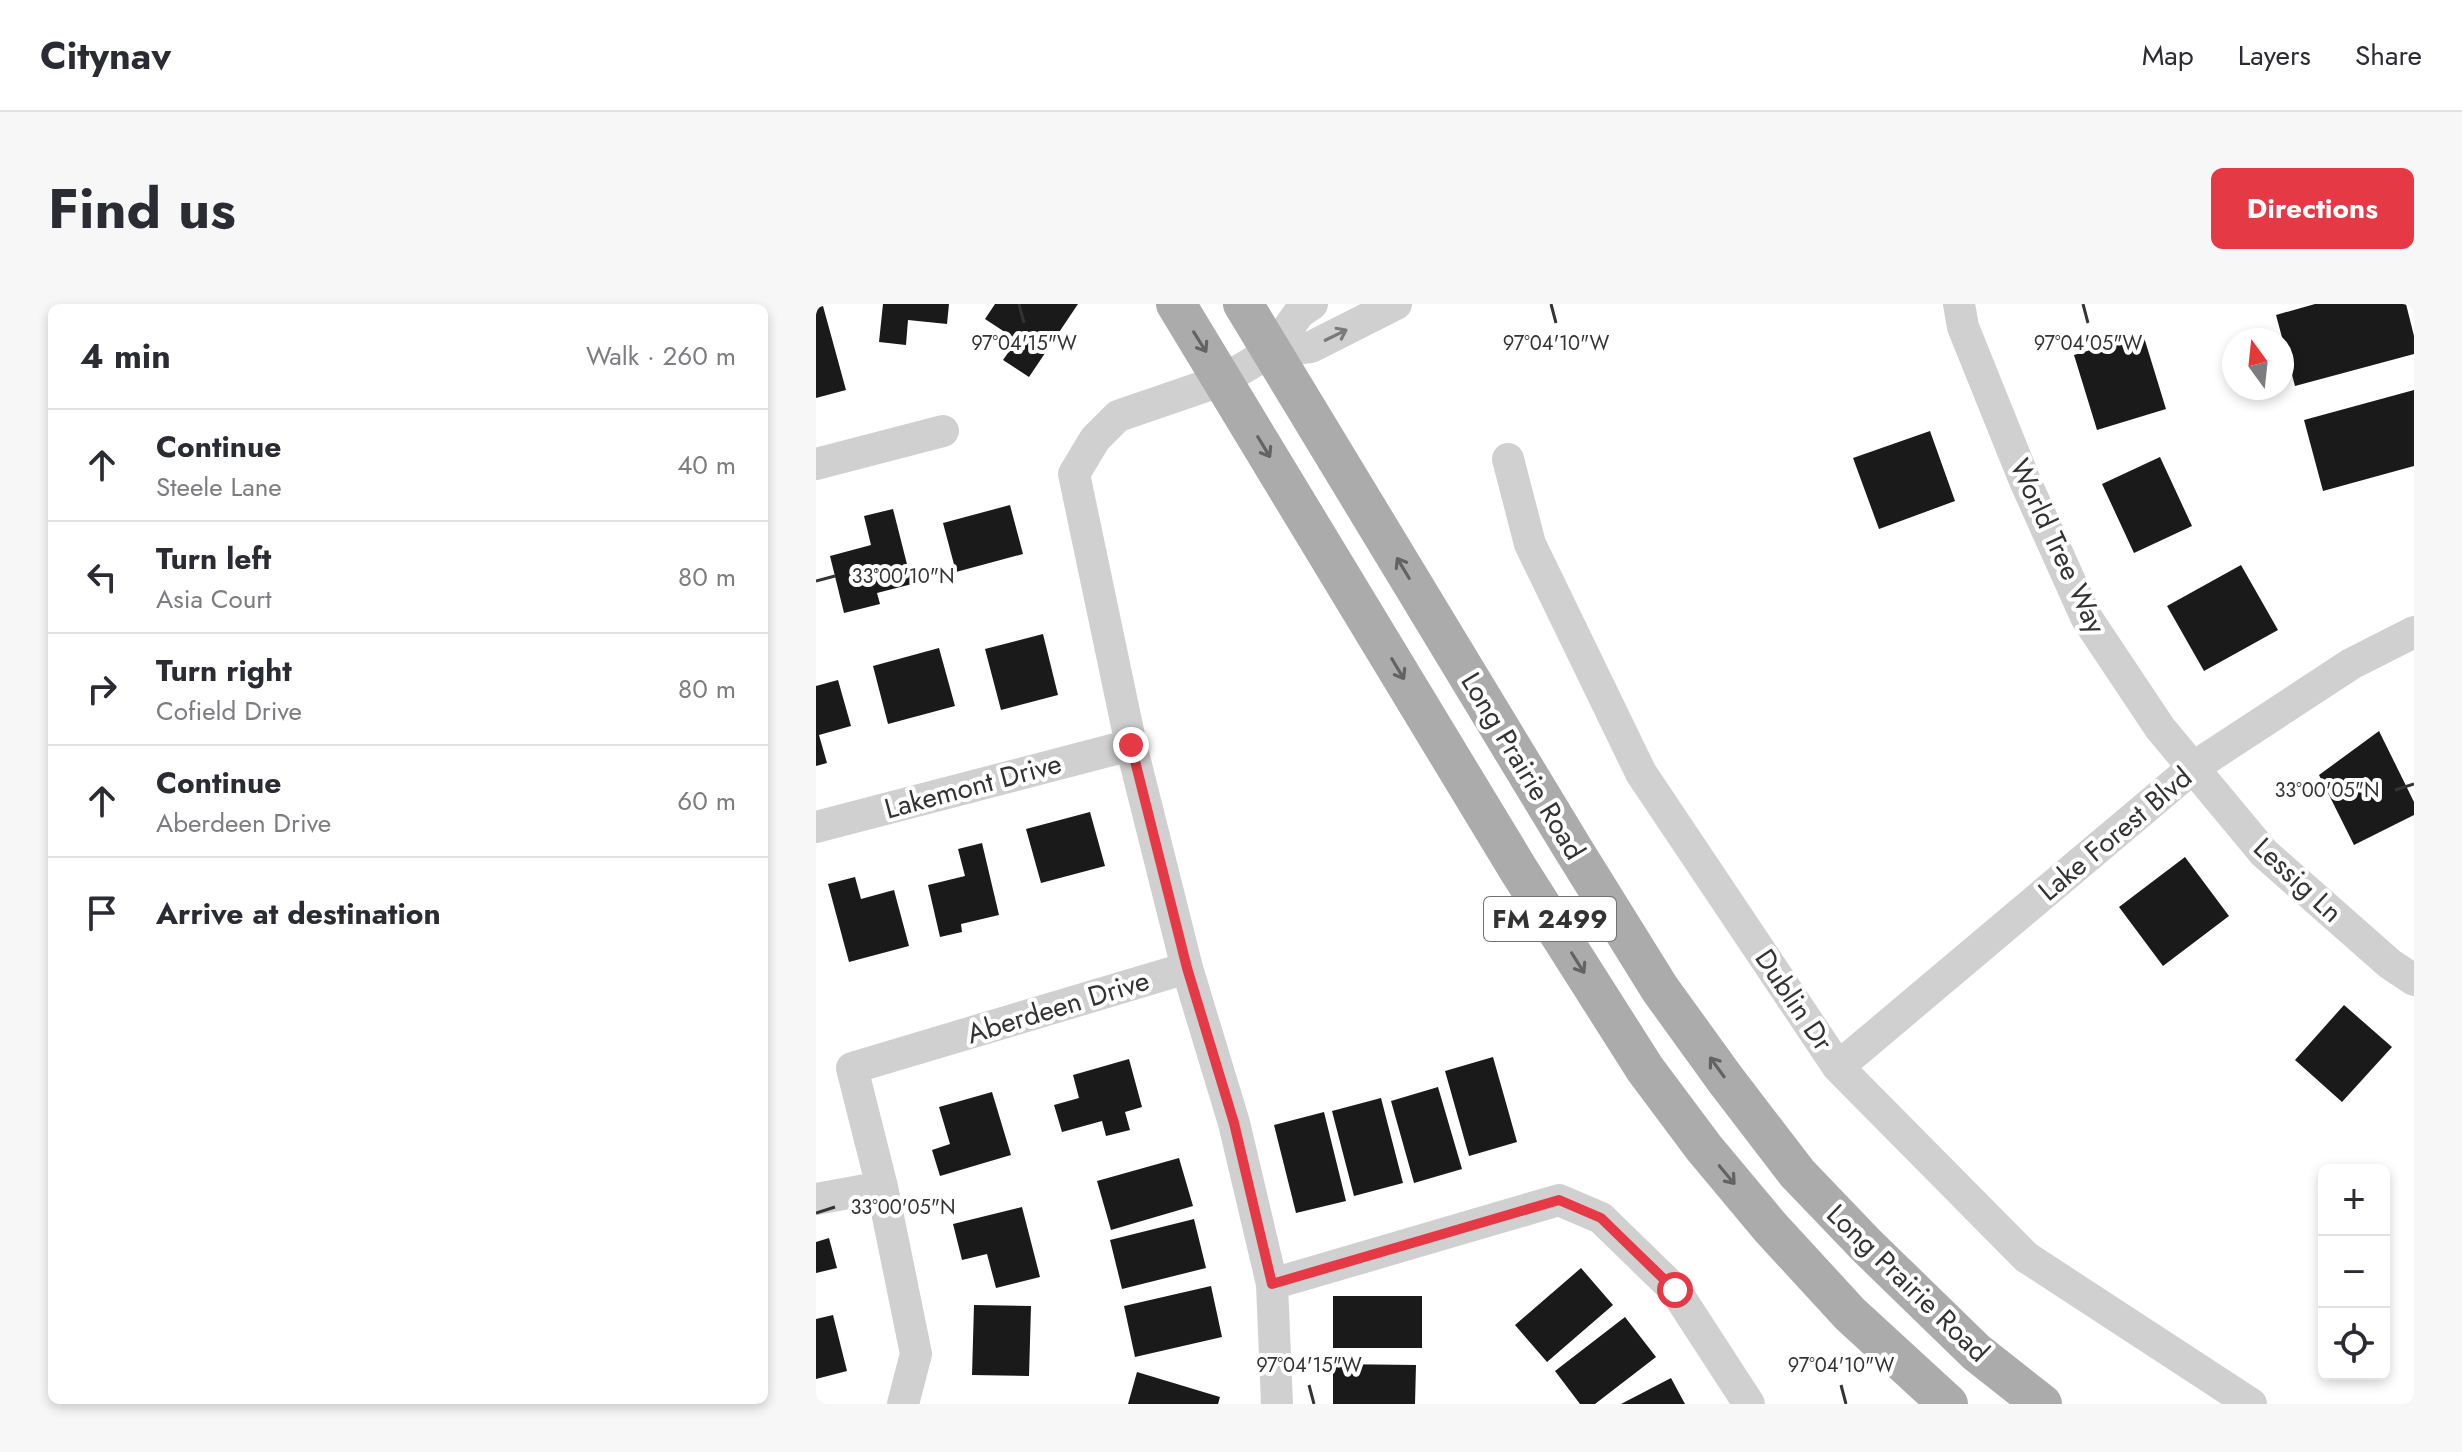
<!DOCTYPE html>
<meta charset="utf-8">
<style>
:root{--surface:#fff;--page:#f7f7f7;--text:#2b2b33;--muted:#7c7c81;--line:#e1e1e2;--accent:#e63946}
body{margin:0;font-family:Jost,sans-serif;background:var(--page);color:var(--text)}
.controls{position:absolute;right:24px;bottom:24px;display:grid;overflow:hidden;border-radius:12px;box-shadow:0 4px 12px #0003}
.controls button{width:72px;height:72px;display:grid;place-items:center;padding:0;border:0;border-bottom:2px solid var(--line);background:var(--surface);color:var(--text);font:40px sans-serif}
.compass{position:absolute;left:1406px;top:24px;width:72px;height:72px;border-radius:50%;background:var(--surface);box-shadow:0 4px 12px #0003;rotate:345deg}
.stop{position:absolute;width:24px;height:24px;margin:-18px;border:6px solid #e63946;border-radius:50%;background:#fff}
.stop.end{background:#e63946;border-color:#fff;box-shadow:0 2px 8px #0008}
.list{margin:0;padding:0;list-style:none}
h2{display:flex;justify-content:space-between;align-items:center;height:104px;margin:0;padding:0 32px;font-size:34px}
h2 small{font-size:26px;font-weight:400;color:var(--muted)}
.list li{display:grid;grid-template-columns:52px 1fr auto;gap:24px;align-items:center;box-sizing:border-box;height:112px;padding:0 32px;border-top:2px solid var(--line)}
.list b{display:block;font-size:30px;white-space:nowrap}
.list p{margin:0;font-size:26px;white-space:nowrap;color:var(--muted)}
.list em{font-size:26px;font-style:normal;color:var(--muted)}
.icon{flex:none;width:44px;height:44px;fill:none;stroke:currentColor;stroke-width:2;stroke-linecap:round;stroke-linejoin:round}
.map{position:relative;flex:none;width:1598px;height:1100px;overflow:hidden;border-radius:12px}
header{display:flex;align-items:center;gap:48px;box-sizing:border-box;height:112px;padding:0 40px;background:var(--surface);border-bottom:2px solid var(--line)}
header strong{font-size:38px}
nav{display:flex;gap:44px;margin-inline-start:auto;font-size:28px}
.intro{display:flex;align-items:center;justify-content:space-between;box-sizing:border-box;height:192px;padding:0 48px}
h1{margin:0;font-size:56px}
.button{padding:20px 36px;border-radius:12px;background:var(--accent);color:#fff;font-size:28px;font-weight:700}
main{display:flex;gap:48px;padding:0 48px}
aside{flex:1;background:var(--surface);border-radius:12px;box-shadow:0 4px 12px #0003}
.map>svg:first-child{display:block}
.building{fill:#1a1a1a}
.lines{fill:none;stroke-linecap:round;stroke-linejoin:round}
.minor{stroke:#d0d0d0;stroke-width:32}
.major{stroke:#ababab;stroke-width:40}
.oneway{stroke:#7a7a7a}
.oneway2{stroke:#636363}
.route{stroke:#e63946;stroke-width:10}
.ticks{fill:none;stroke:#333;stroke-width:3}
.labels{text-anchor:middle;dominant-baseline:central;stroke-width:8;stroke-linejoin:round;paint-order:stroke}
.shield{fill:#fff;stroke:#707070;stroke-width:2}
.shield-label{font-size:26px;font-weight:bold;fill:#333}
.street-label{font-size:28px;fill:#333;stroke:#fff}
.ticks-label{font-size:20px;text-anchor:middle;fill:#333;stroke:#fff;stroke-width:8;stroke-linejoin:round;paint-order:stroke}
</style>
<header>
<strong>Citynav</strong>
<nav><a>Map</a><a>Layers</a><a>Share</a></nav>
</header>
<div class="intro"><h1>Find us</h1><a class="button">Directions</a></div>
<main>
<aside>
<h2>4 min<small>Walk · 260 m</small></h2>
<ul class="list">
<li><svg class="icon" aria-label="ahead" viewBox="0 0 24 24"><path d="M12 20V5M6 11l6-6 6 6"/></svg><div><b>Continue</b><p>Steele Lane</p></div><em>40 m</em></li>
<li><svg class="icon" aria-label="left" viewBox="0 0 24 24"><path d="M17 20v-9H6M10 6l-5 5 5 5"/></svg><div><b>Turn left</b><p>Asia Court</p></div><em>80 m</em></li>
<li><svg class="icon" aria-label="right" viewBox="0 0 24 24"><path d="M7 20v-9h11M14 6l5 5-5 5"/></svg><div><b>Turn right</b><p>Cofield Drive</p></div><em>80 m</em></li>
<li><svg class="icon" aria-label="ahead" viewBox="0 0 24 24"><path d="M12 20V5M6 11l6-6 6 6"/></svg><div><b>Continue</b><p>Aberdeen Drive</p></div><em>60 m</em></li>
<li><svg class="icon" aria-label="arrive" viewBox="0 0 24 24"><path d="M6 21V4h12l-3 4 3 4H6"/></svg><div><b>Arrive at destination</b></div></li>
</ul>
</aside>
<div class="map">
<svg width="1598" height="1100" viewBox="0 0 1598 1100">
<rect width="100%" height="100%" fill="#fff"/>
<path class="building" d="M67,0H133L131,20L92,16L90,41L63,38Z
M179,0H262L213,73L187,56L201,36L169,15Z
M1499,0H1590L1598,32V50L1479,82L1460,11Z
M7,2L30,86L0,94V4Z
M1327,30L1350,105L1281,126L1258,51Z
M1598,86V162L1507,187L1488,116Z
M1114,127L1139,197L1063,225L1037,154Z
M1344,153L1376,222L1318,249L1286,180Z
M194,201L207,250L140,268L127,219Z
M77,205L96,280L61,289L64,300L28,309L14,252L55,241L48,212Z
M1425,261L1462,326L1388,367L1351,302Z
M227,330L242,391L185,406L169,345Z
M123,344L139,402L72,420L57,362Z
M22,376L35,422L3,431L11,459L0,462V382Z
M1563,427L1598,498V511L1538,541L1503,471Z
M274,508L289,562L225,579L210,525Z
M166,539L183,611L145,620L146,628L124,633L112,581L149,572L142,545Z
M1369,553L1413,612L1347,662L1303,603Z
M39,573L45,595L78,586L93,642L33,658L12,580Z
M1528,701L1576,743L1526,798L1479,756Z
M677,753L701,838L653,852L629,767Z
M313,755L326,803L309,808L314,826L290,832L286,817L246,828L238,801L263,794L257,771Z
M622,783L646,865L598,879L575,797Z
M176,788L195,851L124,872L116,846L134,840L123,803Z
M565,794L587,879L538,892L516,807Z
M508,808L530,897L480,909L458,821Z
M363,854L377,902L295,926L281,877Z
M206,903L224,973L180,984L171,950L146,956L137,920Z
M378,915L390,964L306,985L294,936Z
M13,934L21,964L0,969V938Z
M765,964L797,1001L731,1058L699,1021Z
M395,982L406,1033L319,1053L308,1002Z
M517,992H606V1044H517Z
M158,1001L215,1002L213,1072L156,1071Z
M17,1011L31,1067L0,1075V1015Z
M809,1013L840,1053L779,1100H764L739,1067Z
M517,1060L600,1061L599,1100H517Z
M321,1068L404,1093L402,1100H312Z
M855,1074L869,1100H805Z"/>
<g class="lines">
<path class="minor" d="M1143,0L1147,23L1209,177L1270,313L1344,424L1448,549L1574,660L1598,676
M456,47L495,43L580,0
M692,155L714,240L825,469L1022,763L1210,953L1435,1100
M0,160L127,127
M0,523L315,441
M371,664L418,819L456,980L461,1100
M1022,763L1378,463L1535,360L1598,328
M0,895L66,883
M456,980L743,896L785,914L859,986L933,1100
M87,1100L100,1050L66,883L36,764L371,664L315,441L258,170L279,135L302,112L407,76L456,47L483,9L496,0"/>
<path class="major" d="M360,0L702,565L829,765L888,844L954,923L1034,1010L1132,1100
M427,0L757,545L844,685L909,775L981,869L1050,941L1160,1048L1226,1100"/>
</g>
<defs><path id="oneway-shaft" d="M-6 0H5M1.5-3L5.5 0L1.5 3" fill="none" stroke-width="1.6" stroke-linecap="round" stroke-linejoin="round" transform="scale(2)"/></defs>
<use class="oneway" href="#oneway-shaft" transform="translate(520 31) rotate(-26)"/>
<g class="oneway2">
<use href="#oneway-shaft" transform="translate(384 38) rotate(58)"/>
<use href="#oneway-shaft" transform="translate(448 143) rotate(59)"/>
<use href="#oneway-shaft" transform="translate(587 264) rotate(-121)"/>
<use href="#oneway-shaft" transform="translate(582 365) rotate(59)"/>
<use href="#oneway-shaft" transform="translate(762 659) rotate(58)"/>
<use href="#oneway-shaft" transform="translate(901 763) rotate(-126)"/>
<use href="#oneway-shaft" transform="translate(911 871) rotate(50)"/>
</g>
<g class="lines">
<path class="route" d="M315,441L371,664L418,819L456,980L743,896L785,914L859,986"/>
</g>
<path class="ticks" d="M203,0L208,19M735,0L740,19M1267,0L1272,19M0,277L19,272M1579,486L1598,480M0,909L19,903M493,1081L498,1100M1025,1081L1030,1100"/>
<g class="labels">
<rect class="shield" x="668" y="593" width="132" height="44" rx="6"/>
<g class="shield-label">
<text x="734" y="615">FM 2499</text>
</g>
<g class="street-label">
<text transform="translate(1242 242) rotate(65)">World Tree Way</text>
<text transform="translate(707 462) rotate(59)">Long Prairie Road</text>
<text transform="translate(157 482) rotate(-15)">Lakemont Drive</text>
<text transform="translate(1299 530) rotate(-40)">Lake Forest Blvd</text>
<text transform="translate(1482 576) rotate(43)">Lessig Ln</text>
<text transform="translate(978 696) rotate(56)">Dublin Dr</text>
<text transform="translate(242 703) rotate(-17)">Aberdeen Drive</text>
<text transform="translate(1092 979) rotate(44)">Long Prairie Road</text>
</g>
</g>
<g class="ticks-label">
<text x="208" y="46">97°04'15"W</text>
<text x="740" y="46">97°04'10"W</text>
<text x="1272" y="46">97°04'05"W</text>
<text x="87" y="279">33°00'10"N</text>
<text x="1511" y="493">33°00'05"N</text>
<text x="87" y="910">33°00'05"N</text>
<text x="493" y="1068">97°04'15"W</text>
<text x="1025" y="1068">97°04'10"W</text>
</g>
</svg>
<div class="controls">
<button>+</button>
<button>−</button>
<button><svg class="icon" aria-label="locate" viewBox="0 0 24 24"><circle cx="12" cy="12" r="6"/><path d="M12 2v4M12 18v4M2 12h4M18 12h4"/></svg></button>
</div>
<svg class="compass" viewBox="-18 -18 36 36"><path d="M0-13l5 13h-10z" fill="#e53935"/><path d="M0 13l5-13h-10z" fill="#7c7c81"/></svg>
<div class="stop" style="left:859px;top:986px"></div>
<div class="stop end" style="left:315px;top:441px"></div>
</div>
</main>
